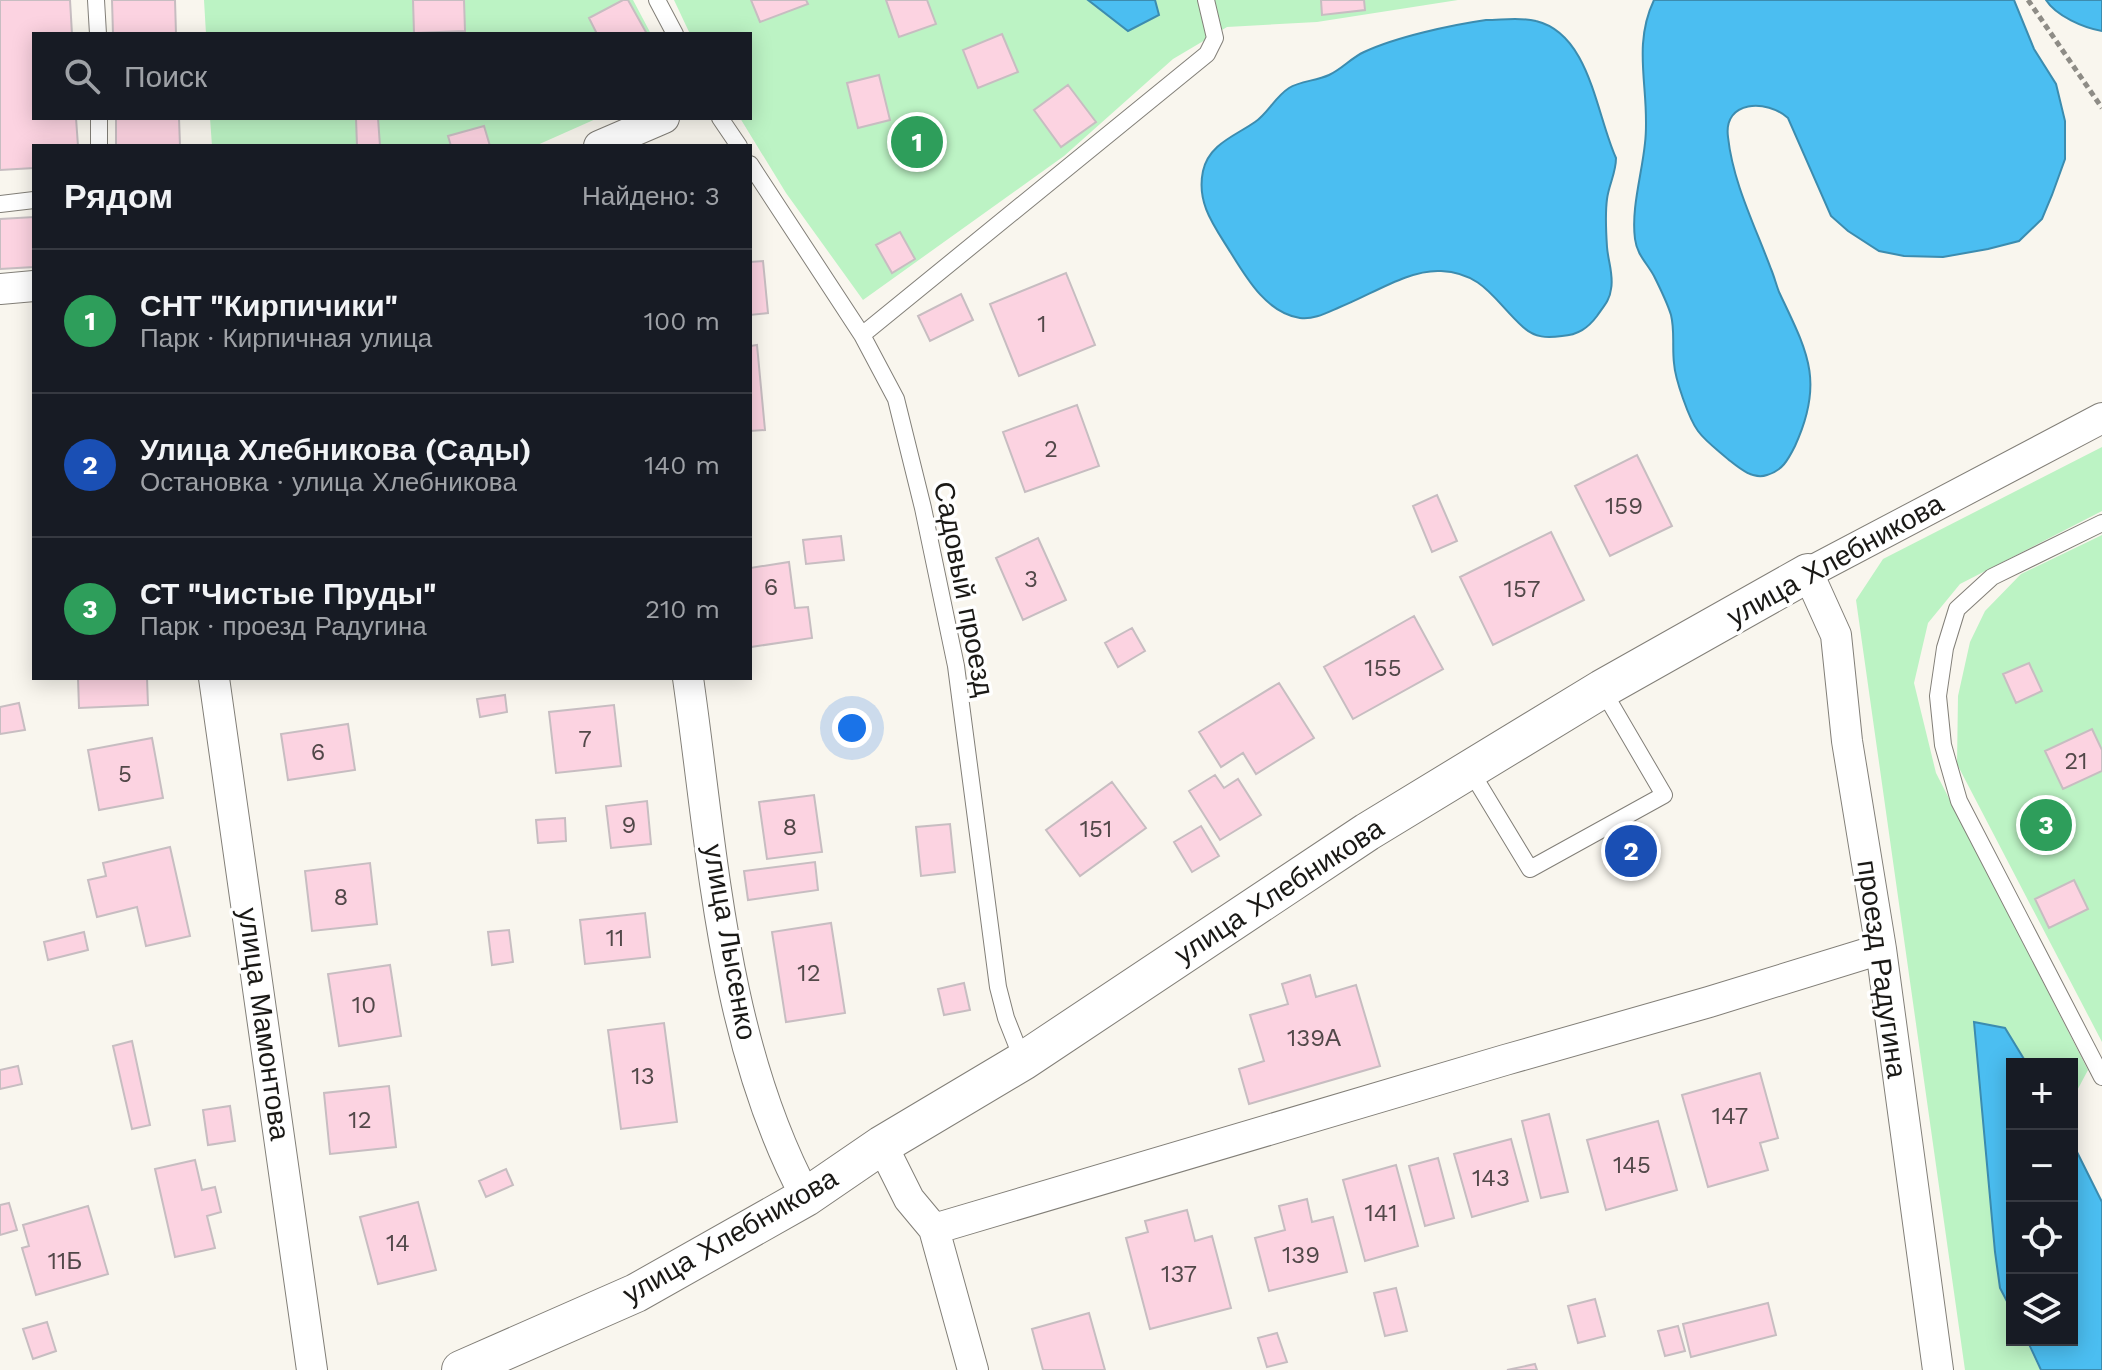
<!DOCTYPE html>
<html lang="ru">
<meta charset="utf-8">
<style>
:root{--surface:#171b24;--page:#20242c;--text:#f1f3f6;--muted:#9ea1a6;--line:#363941;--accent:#d93025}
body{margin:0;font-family:"Work Sans",sans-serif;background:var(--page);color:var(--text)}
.controls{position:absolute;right:24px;bottom:24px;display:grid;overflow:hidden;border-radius:0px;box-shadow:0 4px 20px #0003}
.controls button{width:72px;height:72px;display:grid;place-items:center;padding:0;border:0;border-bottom:2px solid var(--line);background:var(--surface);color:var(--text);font:40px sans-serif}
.you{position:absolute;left:852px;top:728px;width:28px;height:28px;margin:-20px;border:6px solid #fff;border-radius:50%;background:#1a73e8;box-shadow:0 0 0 12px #1a73e833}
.badge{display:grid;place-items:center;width:52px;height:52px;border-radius:50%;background:var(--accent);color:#fff;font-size:26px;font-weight:700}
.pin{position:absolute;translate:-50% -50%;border:4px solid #fff;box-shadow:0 2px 8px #0006}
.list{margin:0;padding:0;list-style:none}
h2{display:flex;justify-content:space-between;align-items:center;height:104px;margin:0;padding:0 32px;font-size:34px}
h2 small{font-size:26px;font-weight:400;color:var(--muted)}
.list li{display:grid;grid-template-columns:52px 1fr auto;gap:24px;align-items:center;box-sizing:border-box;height:144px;padding:0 32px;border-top:2px solid var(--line)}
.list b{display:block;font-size:30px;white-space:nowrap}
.list p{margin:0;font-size:26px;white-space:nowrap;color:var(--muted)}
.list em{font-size:26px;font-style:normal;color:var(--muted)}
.icon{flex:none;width:44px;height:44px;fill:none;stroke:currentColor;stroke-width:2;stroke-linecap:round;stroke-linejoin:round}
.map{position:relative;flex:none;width:2102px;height:1370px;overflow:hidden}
.search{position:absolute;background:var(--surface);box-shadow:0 4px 20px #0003;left:32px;top:32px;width:720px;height:88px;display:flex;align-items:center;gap:20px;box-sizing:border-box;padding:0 28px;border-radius:0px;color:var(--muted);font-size:30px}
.panel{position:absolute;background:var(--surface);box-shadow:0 4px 20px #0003;left:32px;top:144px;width:720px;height:536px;border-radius:0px}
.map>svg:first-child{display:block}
.green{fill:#bcf3c4}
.water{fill:#4bbef1;stroke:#3c8caf;stroke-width:2}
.building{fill:#fcd3e1;stroke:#c7bdc1;stroke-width:2}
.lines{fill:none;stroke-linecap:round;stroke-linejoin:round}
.service-casing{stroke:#827f78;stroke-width:18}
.minor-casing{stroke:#827f78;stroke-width:32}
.tertiary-casing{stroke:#827f78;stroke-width:40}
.path{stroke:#8e8c86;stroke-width:5;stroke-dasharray:6 4;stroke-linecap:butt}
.service{stroke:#fff;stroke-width:16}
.minor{stroke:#fff;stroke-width:30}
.tertiary{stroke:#fff;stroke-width:38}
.labels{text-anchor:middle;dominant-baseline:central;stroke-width:7;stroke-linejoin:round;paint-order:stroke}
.number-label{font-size:24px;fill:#524849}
.street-label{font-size:28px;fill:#1a1916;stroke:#fff}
</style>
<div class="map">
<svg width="2102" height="1370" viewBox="0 0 2102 1370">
<rect width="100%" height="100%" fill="#f9f6ee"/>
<path class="green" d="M204,0H633L651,34H206Z
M674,0H1458L1317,22L1227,27L1173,59L1064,156L863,300L786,193L740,118H750V34H690Z
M210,118H598L535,146H212Z
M2102,447V511L1960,584L1928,623L1914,683L1936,773L2088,1070L2072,1100V1064H2027L2005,1028L1974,1022L2000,1288L2012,1312V1340H2026L2040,1370H1965L1856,600L1883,559Z
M2102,535V1042L1957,764L1958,696L1970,642L1985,611L2021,574Z"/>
<path class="water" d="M1088,0H1155L1159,15L1128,31Z
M1654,0H2014L2034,49L2056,84L2065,121V159L2052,195L2042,219L2019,241L1988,249L1943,257L1904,256L1879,251L1848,231L1831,216L1788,118C1767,99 1723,100 1728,137C1733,183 1755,226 1771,269C1774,276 1776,284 1779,292C1807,351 1825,381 1795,446C1788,460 1782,471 1767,475C1753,480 1739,468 1729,460C1719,451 1706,442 1698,431C1689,419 1675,379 1674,363C1672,347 1675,331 1671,315C1667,302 1660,288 1654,276C1647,263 1637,255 1635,239C1631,208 1642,174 1645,143C1651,93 1631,48 1654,0Z
M2046,0H2102V31C2084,28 2056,16 2046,0Z
M1486,20C1502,20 1521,17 1536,21C1590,34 1596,114 1616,158C1616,173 1609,184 1607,199C1605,214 1606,232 1607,247C1608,261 1614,276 1611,289C1610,300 1603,307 1597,316C1588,328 1578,335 1562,336C1547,338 1535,338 1523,327C1495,302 1484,273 1441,271C1409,269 1371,295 1340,307C1328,312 1314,320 1300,318C1267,313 1247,279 1231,253C1215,227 1196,204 1203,171C1209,144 1235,136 1255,122C1268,113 1275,97 1289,88C1300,81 1316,81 1329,75C1342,69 1351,58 1364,52C1396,37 1451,25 1486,20Z
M1974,1022L2005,1028L2027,1064H2012V1311L2000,1288L1995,1252Z
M2072,1142L2102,1202V1370H2041L2027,1340H2072Z"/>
<path class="building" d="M0,0H70L72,34H34V118H76L78,146H34V168L0,170Z
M112,0H175L176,34H113Z
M413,0H464L465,31L414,33Z
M623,0H628L647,34H597L589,18Z
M751,0H806L808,4L760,22Z
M886,0H927L936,24L899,37Z
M1321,0H1364L1365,10L1322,15Z
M1002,34L1018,72L978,88L963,50Z
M879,75L890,120L858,128L847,83Z
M1068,85L1096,122L1061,147L1034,110Z
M116,118H179L180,146H116Z
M356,118H378L380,146H357Z
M484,126L490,146H451L448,136Z
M34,217V267L0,269V219Z
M900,232L915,259L892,273L876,245Z
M763,261L768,313L750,315V262Z
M1066,273L1095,345L1019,376L990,304Z
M961,294L973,320L930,341L918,316Z
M757,345L765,430L750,431V346Z
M1077,405L1099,466L1025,492L1003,432Z
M1637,455L1672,526L1610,556L1575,486Z
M1437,495L1457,541L1432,552L1413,506Z
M1551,532L1584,600L1493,645L1460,577Z
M841,536L844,560L806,564L803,540Z
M1038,538L1066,600L1023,620L996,558Z
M789,562L795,608L808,607L812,638L751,647L750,568Z
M1414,616L1443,669L1353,719L1324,667Z
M1132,628L1145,651L1118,667L1105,643Z
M2029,663L2042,691L2016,703L2003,674Z
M78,678H147L148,705L79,708Z
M1279,683L1314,738L1256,774L1243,753L1221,767L1199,732Z
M505,695L507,712L480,717L477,699Z
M19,703L25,730L0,734V707Z
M614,705L621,766L556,773L549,712Z
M348,724L355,770L288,780L281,734Z
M2092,729L2102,750V771L2063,789L2045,751Z
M152,738L163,798L99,810L88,750Z
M1215,775L1224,788L1238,779L1261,815L1220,840L1189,791Z
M1112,782L1146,828L1080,876L1046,830Z
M814,795L822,852L767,859L759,802Z
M647,801L651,844L611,848L606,806Z
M565,818L566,841L538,843L536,820Z
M950,824L955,872L921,876L916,827Z
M1201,826L1219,856L1192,872L1174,842Z
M170,847L190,936L146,946L137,907L97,917L88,880L106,876L103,863Z
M815,862L818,890L748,900L744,871Z
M370,863L377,924L312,931L305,871Z
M2074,880L2088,909L2049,928L2035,899Z
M645,913L650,957L585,964L580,920Z
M831,923L845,1013L786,1022L772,932Z
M509,930L513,962L492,965L488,932Z
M84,932L88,950L48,960L44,942Z
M390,965L401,1036L339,1046L328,974Z
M1310,975L1316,997L1356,985L1380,1066L1249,1104L1239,1069L1264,1061L1250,1015L1288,1004L1282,984Z
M964,983L970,1010L944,1015L938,989Z
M664,1023L677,1122L621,1129L608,1030Z
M132,1041L150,1125L132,1129L113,1046Z
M18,1066L22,1084L0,1089V1070Z
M1760,1073L1778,1138L1760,1143L1768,1170L1708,1187L1682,1095Z
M389,1086L396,1147L330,1154L324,1093Z
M230,1106L235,1141L208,1145L203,1110Z
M1549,1114L1568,1192L1541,1198L1522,1121Z
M1658,1121L1677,1190L1606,1210L1587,1140Z
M1511,1139L1528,1201L1472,1217L1454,1154Z
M1438,1158L1454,1218L1425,1226L1409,1166Z
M195,1160L202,1190L215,1187L221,1212L207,1216L215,1248L175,1257L155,1169Z
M1396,1165L1418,1246L1365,1261L1343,1180Z
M506,1169L513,1185L486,1197L479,1181Z
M1307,1199L1312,1222L1333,1217L1347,1272L1269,1291L1255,1238L1285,1230L1279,1206Z
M418,1202L436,1270L378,1284L360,1217Z
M9,1203L17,1230L0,1235V1205Z
M88,1206L108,1274L36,1295L22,1248L29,1246L23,1225Z
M1187,1210L1195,1241L1212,1236L1231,1308L1150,1329L1126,1238L1148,1232L1145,1221Z
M1396,1288L1407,1331L1385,1336L1374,1293Z
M1595,1299L1605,1336L1578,1343L1568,1306Z
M1768,1303L1776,1335L1691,1357L1683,1324Z
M1089,1313L1105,1370H1043L1032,1329Z
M47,1322L56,1351L33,1359L23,1329Z
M1678,1326L1685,1351L1665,1356L1658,1331Z
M1277,1333L1287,1362L1267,1367L1258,1338Z
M1535,1364L1537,1370H1507Z"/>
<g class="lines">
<defs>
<path id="service" d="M96,0L98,34
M657,0L675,34
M99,118V146
M720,118L739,146
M750,164L862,335L896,399L923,508L956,666L998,987L1006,1018L1023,1061
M0,204L34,200
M862,335L1207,54L1215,38L1206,0
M2102,523L1992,577L1957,609L1945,648L1938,696L1943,745L1959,801L2102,1077
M1470,770L1530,869L1664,795L1602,689"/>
<path id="minor" d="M599,146L664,118
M0,289L34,286
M214,678L312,1370
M688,678C713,852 722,1040 806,1197
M882,1145L909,1199L934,1229L973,1370
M934,1229L1505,1060L1709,1002L1881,949
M1938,1370L1881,949L1847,741L1836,635L1808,573L2102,418"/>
<path id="tertiary" d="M461,1370L636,1293L806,1197L882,1145L1023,1061L1367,832L1602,689L1808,573"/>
</defs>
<use href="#service" class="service-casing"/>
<use href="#minor" class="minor-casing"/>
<use href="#tertiary" class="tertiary-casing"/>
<path class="path" d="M2028,0L2102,108"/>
<use href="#service" class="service"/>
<use href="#minor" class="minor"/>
<use href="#tertiary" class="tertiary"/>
</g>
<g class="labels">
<g class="number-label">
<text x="1042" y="324">1</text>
<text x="1051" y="449">2</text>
<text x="1624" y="506">159</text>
<text x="1031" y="579">3</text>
<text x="771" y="587">6</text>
<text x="1522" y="589">157</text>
<text x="1383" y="668">155</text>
<text x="585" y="739">7</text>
<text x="318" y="752">6</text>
<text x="2076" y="761">21</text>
<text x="125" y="774">5</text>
<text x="629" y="825">9</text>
<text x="790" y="827">8</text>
<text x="1096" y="829">151</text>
<text x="341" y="897">8</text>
<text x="615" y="938">11</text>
<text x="809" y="973">12</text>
<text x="364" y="1005">10</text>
<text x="1314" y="1038">139А</text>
<text x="643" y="1076">13</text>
<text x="1730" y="1116">147</text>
<text x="360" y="1120">12</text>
<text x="1632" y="1165">145</text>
<text x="1491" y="1178">143</text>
<text x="1381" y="1213">141</text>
<text x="398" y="1243">14</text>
<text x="1301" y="1255">139</text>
<text x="65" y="1261">11Б</text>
<text x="1179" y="1274">137</text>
</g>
<g class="street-label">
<text transform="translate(1835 560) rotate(-29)">улица Хлебникова</text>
<text transform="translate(964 589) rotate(79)">Садовый проезд</text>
<text transform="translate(1279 891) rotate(-33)">улица Хлебникова</text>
<text transform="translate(730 942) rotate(80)">улица Лысенко</text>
<text transform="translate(1882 969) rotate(82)">проезд Радугина</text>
<text transform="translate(264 1024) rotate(82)">улица Мамонтова</text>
<text transform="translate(730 1236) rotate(-30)">улица Хлебникова</text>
</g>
</g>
</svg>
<div class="controls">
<button>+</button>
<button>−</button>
<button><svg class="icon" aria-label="locate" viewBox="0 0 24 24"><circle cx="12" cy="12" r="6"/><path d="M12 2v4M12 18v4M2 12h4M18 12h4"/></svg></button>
<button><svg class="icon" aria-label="layers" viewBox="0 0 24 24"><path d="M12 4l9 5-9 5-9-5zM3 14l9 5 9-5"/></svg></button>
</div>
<div class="you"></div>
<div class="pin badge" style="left:917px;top:142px;background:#2e9e5b">1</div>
<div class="pin badge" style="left:1631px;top:851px;background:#1a4fb4">2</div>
<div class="pin badge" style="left:2046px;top:825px;background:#2e9e5b">3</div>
<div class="search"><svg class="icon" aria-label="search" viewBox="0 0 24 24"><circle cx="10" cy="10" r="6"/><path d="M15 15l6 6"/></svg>Поиск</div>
<section class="panel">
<h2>Рядом<small>Найдено: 3</small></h2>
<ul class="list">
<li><span class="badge" style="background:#2e9e5b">1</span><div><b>СНТ &quot;Кирпичики&quot;</b><p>Парк · Кирпичная улица</p></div><em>100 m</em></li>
<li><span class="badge" style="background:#1a4fb4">2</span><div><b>Улица Хлебникова (Сады)</b><p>Остановка · улица Хлебникова</p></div><em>140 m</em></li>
<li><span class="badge" style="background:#2e9e5b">3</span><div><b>СТ &quot;Чистые Пруды&quot;</b><p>Парк · проезд Радугина</p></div><em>210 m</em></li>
</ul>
</section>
</div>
